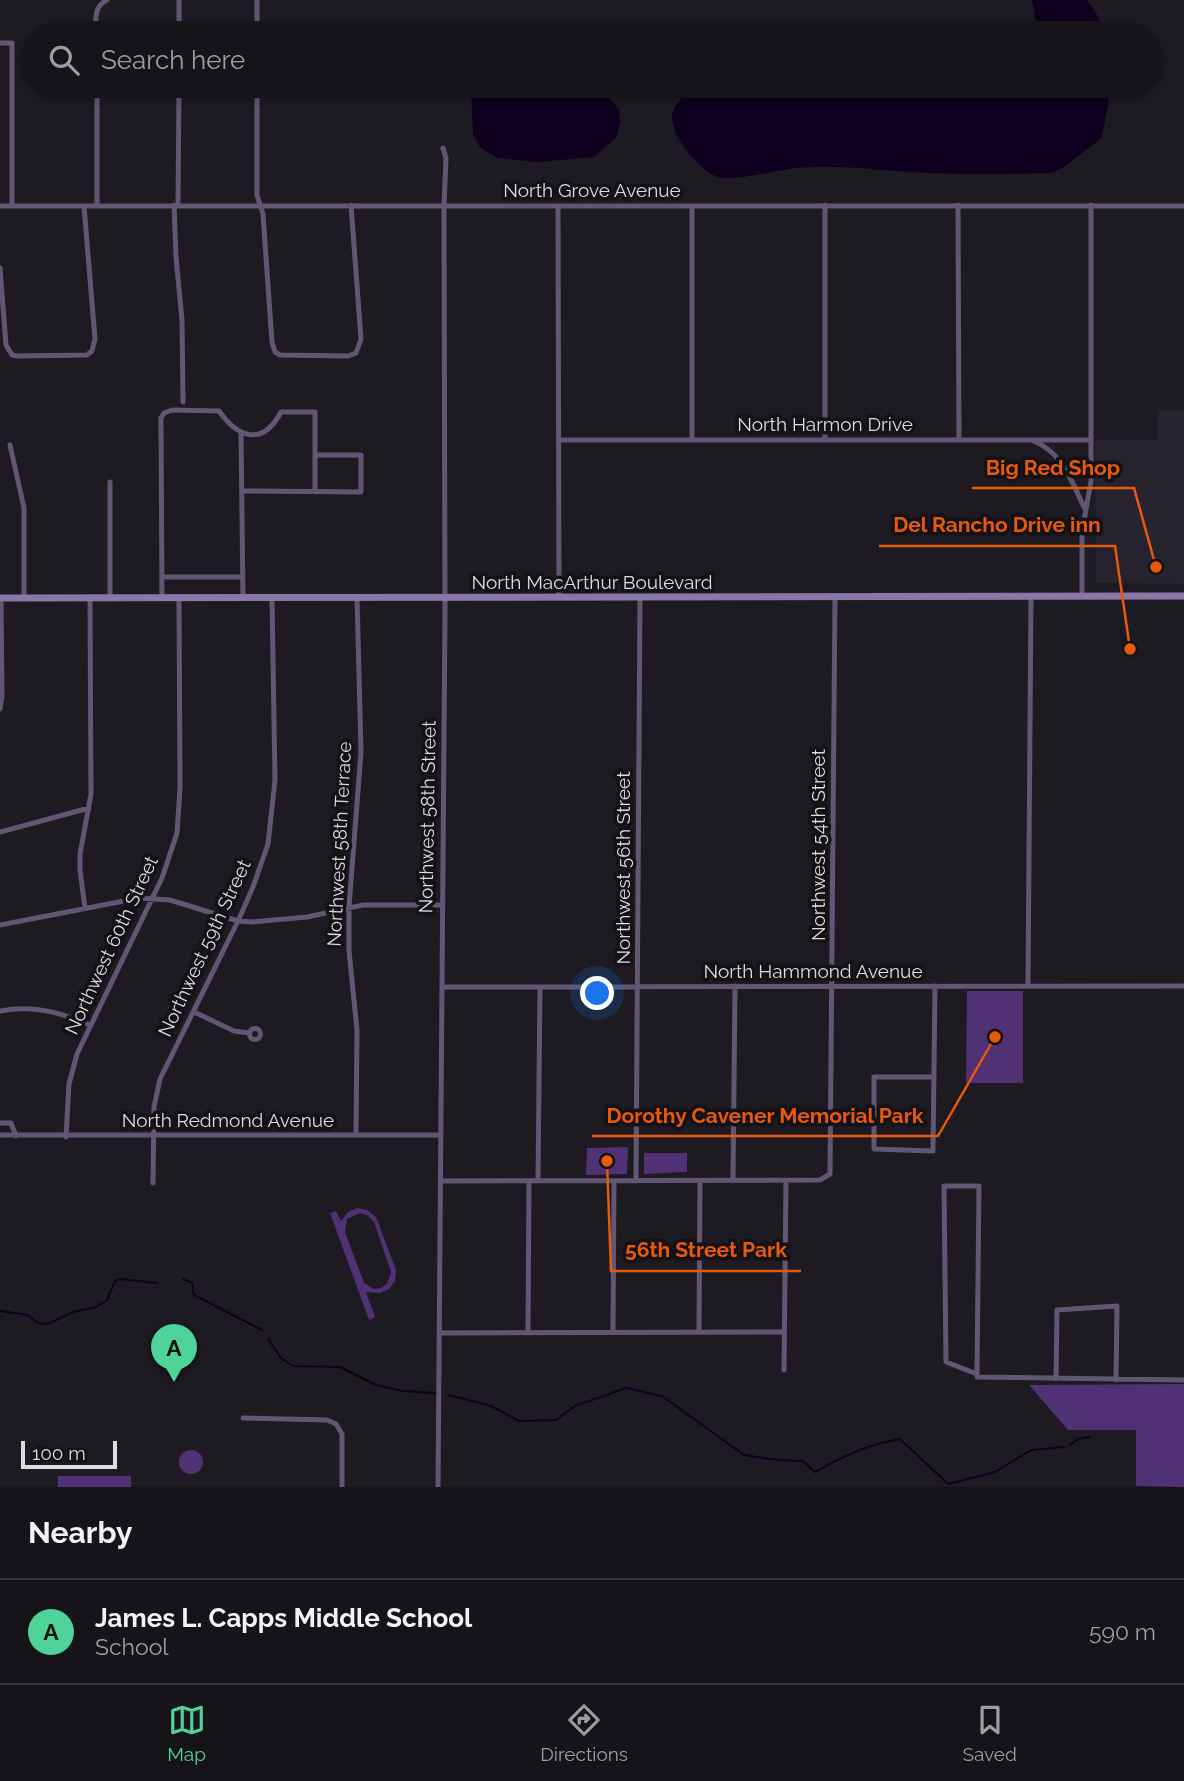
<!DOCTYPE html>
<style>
:root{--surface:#161419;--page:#1f1d22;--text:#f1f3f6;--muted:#9e9ea2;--line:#353338;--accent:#4ed399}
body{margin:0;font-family:Raleway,sans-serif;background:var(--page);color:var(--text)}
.scale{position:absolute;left:21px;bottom:18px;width:96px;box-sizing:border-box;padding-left:7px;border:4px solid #dedce0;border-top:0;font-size:19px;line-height:24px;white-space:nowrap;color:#dedce0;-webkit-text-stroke:5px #141117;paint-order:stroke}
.you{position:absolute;left:598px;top:994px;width:24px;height:24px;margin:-18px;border:5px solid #fff;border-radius:50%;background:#1a73e8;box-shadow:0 0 0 10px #1a73e833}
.badge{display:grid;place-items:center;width:46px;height:46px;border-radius:50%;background:var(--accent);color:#111;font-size:23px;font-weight:700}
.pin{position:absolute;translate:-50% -58px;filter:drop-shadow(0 2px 4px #0008)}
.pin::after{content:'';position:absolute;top:37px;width:24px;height:21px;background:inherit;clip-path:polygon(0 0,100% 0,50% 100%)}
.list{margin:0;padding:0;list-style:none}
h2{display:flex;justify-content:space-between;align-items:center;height:91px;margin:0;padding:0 28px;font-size:30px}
h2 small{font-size:23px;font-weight:400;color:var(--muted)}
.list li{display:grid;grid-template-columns:46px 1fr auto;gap:21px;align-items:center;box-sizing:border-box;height:105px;padding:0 28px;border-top:2px solid var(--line)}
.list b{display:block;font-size:26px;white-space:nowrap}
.list p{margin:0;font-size:23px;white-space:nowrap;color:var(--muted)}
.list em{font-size:23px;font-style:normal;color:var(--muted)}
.icon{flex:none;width:38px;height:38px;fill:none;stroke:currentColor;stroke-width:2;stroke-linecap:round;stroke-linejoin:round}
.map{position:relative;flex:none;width:1184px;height:1487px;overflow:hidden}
.search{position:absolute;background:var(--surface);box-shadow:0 4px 10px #0003;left:21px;right:21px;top:21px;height:77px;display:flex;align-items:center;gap:18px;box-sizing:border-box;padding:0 24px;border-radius:38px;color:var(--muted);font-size:26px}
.sheet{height:196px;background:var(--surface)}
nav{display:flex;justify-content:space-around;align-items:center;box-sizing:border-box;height:98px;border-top:2px solid var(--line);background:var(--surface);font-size:19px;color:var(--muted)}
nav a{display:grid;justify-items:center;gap:4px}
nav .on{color:var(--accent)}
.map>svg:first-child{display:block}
.built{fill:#27232e}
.green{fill:#503174;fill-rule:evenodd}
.water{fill:#0e001e}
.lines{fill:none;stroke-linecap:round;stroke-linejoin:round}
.stream{stroke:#0e001e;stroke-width:2}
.street{stroke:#625674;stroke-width:5}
.secondary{stroke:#8b76a8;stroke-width:7}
.labels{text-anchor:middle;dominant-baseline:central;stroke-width:7;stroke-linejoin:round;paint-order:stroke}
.street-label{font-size:19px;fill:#dedce0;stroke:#141117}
.leader{fill:none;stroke:#e8590c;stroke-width:2.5}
.callout-dot{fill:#e8590c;stroke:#141117;stroke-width:2.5}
.callout-label{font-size:21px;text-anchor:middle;font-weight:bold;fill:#e8590c;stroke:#141117;stroke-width:7;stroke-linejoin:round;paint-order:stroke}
</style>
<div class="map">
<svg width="1184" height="1487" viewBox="0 0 1184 1487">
<rect width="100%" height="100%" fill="#1d1a21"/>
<path class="built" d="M1158,410H1184V584L1096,583L1095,440H1158Z"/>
<path class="green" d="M967,991H1023V1083H966Z
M628,1147L627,1174L586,1175L587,1148Z
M644,1153H687V1172L644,1174Z
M357,1208L367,1210L376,1217L396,1270L395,1281L389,1289L380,1293L366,1292L375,1317L369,1320L330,1213L336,1211L341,1221L348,1212ZM360,1213L367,1215L374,1222L391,1272L387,1284L381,1288L374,1289L364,1283L345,1232L347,1219Z
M1184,1384V1487L1136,1486V1430H1068L1029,1385Z
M179 1462a12 12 0 1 1 24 0a12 12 0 1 1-24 0Z
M58,1476H131V1487H58Z"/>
<path class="water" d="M1031,0H1087L1096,13L1105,33H1030C1038,24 1035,10 1031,0Z
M875,25L894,29L899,33H838L855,26Z
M471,86H576L607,96L619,109L620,121L617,137L594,157L538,162L497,158L480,147L473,134Z
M693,86H1111L1102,138L1062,168L1052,173C1005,174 959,175 913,172C872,170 837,164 796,168C777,170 733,182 718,177C699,171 666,132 673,111C677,101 687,93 693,86Z"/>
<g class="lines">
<path class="stream" d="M183,1279L192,1283L194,1295L262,1330
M0,1311L28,1315L38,1323L48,1324L73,1312L96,1307L107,1300L115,1281L120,1279L157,1283
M268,1339L281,1358L293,1366L340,1367L376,1385L403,1391L435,1393
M449,1395L491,1406L519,1421L556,1420L575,1406L626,1388L662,1396L744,1455L778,1460L803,1461L815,1472C843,1456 869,1444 900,1439L948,1484L995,1472L1031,1450L1064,1447
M1070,1445L1078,1439L1090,1437"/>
<path class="street" d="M257,0V33
M96,33C96,20 93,7 107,0
M179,33V0
M0,43H12V206
M97,86V206
M257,86V195L263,214L272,342L275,352L280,355L348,356L356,353L361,339L351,205
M174,205L176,257L182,320L183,402
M178,205L179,86
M825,205V440
M958,205L959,440
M0,206H1184
M558,206L559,597
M0,268L6,345L12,355L17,356L87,355L92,351L95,339L84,206
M241,433L243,598
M559,440H1091
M692,440V206
M1034,441C1064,454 1071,481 1085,509
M10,445L24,508V598
M242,491L361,492V455H315
M162,577H242
M1082,596V532L1091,481V205
M110,598V482
M162,598L161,418L164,413L172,410L219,411C239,439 263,446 281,412H315V492
M0,709L2,695L1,598
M0,832L89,808
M85,908L80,870V854L91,794L90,598
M0,925L139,898L170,900L238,921L252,922L307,917L363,905H442
M1028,986L1031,596
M442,987L1184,986
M0,1011C33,1005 60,1012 90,1025
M194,1012L234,1031L250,1033
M249.5 1034a5.5 5.5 0 1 1 11 0a5.5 5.5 0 1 1-11 0Z
M934,1077H874V1149L933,1151L935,986
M0,1123H11L16,1136
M356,1134L357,1030L349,951V907L361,752L357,597
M0,1135H441
M66,1137L69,1084L77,1054L162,878L177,833L180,788L179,598
M441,1181L820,1180L830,1174L835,597
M538,1181L540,987
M636,1181L640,597
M733,1181L735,986
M153,1183L154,1107L160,1079L238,921L253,887L268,844L275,780L272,598
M528,1332L529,1181
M613,1332L614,1181
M699,1332L700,1181
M439,1333L784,1332
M784,1370L786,1181
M977,1374L946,1362L944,1186H979L977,1374V1377L1184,1380
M1056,1379L1057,1310L1117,1306L1116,1380
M243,1418L327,1420L336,1424L342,1434V1487
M438,1487L445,613L444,206L446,158L443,148"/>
<path class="secondary" d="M0,598L1184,596"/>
</g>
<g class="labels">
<g class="street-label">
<text x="592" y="190">North Grove Avenue</text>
<text x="825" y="424">North Harmon Drive</text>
<text x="592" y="582">North MacArthur Boulevard</text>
<text transform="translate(427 817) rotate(-89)">Northwest 58th Street</text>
<text transform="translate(339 844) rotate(-87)">Northwest 58th Terrace</text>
<text transform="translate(818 845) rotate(-90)">Northwest 54th Street</text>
<text transform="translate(623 868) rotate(-90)">Northwest 56th Street</text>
<text transform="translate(111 945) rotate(-65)">Northwest 60th Street</text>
<text transform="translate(204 948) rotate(-65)">Northwest 59th Street</text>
<text x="813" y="971">North Hammond Avenue</text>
<text x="228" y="1120">North Redmond Avenue</text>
</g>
</g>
<path class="leader" d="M1156 567L1134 488H972M1130 649L1115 546H879M995 1037L938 1136H592M607 1161L611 1271H801"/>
<g class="callout-dot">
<circle cx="1156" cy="567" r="7"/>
<circle cx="1130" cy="649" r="7"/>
<circle cx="995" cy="1037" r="7"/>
<circle cx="607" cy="1161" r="7"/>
</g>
<g class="callout-label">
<text x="1053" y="475">Big Red Shop</text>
<text x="997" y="532">Del Rancho Drive inn</text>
<text x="765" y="1123">Dorothy Cavener Memorial Park</text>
<text x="706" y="1257">56th Street Park</text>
</g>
</svg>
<div class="scale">100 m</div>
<div class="you"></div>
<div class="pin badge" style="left:174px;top:1382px">A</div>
<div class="search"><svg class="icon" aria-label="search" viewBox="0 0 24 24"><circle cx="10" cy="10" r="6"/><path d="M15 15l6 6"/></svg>Search here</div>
</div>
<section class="sheet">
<h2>Nearby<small></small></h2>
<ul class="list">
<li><span class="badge">A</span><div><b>James L. Capps Middle School</b><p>School</p></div><em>590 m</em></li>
</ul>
</section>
<nav>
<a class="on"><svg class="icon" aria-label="map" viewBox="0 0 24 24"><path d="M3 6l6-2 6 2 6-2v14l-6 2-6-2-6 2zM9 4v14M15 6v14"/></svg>Map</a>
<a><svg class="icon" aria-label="directions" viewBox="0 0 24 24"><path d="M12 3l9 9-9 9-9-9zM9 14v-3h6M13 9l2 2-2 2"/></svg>Directions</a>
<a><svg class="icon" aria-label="saved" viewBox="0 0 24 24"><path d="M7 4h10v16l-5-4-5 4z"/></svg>Saved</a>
</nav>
